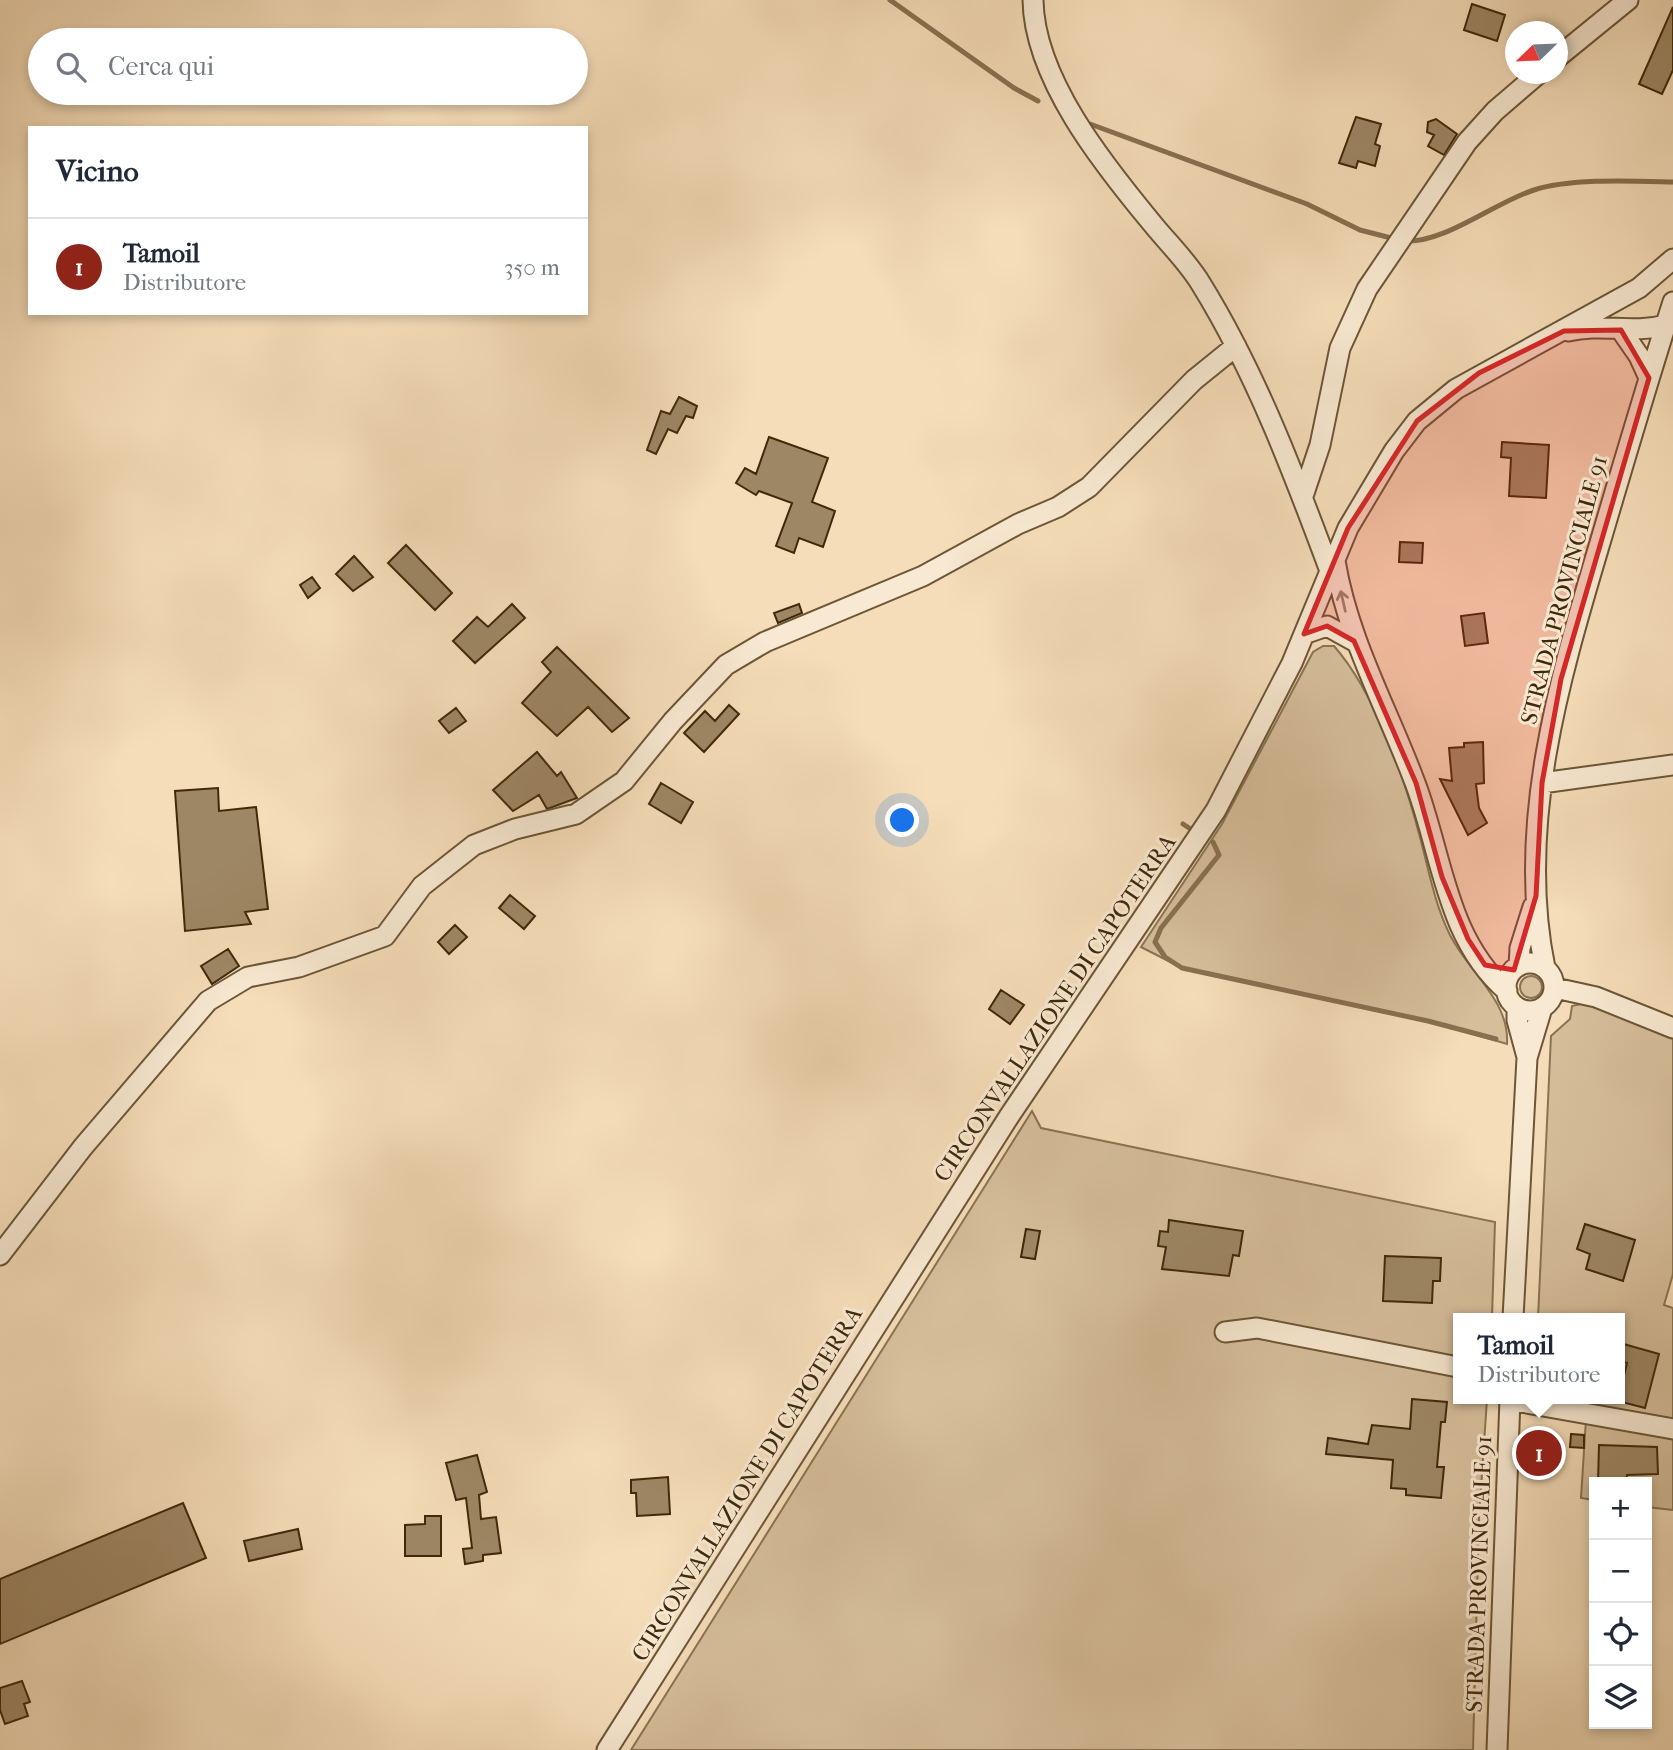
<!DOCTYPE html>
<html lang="it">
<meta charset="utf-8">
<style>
:root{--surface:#fff;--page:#f2f2f3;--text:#1f2937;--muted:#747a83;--line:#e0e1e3;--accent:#8f2418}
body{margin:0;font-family:"IM FELL French Canon",serif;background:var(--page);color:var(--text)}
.controls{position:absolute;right:21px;bottom:21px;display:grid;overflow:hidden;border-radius:0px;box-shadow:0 4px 10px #0003}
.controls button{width:63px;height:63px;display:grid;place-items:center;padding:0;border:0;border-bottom:2px solid var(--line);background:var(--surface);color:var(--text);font:35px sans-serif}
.compass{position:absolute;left:1505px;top:21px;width:63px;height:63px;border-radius:50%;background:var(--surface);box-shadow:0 4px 10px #0003;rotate:247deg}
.you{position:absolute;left:903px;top:821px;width:24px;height:24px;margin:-18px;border:5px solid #fff;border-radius:50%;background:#1a73e8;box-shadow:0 0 0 10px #1a73e833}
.badge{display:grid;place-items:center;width:46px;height:46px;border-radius:50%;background:var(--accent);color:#fff;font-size:23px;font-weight:700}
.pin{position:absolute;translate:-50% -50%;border:4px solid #fff;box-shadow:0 2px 7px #0006}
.popup{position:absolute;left:1453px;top:1313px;width:172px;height:91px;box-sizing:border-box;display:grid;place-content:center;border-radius:0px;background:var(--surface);filter:drop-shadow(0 2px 5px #0005);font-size:23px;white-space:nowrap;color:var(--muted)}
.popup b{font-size:26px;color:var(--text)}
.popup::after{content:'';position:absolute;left:50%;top:100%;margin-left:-14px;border:14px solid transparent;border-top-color:var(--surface)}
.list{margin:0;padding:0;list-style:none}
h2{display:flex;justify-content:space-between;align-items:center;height:91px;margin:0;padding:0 28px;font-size:30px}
h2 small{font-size:23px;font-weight:400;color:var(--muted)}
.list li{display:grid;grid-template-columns:46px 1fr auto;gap:21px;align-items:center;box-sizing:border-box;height:98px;padding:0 28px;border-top:2px solid var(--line)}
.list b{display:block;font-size:26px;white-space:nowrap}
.list p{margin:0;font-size:23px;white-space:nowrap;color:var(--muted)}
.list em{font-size:23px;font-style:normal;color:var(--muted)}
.icon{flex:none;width:38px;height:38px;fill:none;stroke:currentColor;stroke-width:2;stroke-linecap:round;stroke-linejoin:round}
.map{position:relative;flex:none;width:1673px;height:1750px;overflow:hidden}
.search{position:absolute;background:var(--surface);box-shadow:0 4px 10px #0003;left:28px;top:28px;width:560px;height:77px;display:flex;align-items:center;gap:18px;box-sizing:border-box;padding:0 24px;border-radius:38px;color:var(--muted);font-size:26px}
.panel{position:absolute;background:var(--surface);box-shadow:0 4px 10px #0003;left:28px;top:126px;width:560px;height:189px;border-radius:0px}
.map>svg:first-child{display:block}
.green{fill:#d6be9b;stroke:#8a7453;stroke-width:2}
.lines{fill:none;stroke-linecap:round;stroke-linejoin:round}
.stream{stroke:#877050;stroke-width:5}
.building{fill:#9e8765;stroke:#3f290b;stroke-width:2}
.minor-casing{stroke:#6c5636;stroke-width:23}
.minor{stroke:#f8e9d2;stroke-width:19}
.oneway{stroke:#9c896e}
.marked{fill:#d62828;fill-opacity:0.2;stroke:#d62828;stroke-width:5;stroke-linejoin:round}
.labels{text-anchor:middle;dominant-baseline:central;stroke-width:6;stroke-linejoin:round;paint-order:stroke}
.street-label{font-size:23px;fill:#3f290b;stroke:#f8e9d2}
</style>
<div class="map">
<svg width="1673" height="1750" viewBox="0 0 1673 1750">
<rect width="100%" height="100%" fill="#f5ddb9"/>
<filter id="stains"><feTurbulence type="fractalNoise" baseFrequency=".00286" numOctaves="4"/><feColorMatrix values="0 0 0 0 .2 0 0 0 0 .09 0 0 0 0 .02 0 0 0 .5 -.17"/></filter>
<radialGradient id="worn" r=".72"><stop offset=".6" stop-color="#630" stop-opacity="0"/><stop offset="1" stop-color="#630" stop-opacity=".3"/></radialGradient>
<path class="green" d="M1323,646H1334C1376,694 1405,779 1421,841C1429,872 1435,904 1449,933C1467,971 1510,1000 1507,1044L1428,1021L1182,968L1141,947L1222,824L1313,652Z
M1520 987a11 11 0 1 1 22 0a11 11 0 1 1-22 0Z
M1585,1003L1608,1008L1673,1038V1274L1664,1305L1673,1308V1510L1647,1507V1482H1594V1500L1581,1498L1586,1419L1533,1399H1620V1318H1538L1551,1036L1570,1019L1572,1006Z
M1032,1111L1041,1128L1495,1222L1492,1318H1458V1399H1487L1479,1518L1473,1750H631Z"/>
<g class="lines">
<path class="stream" d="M890,0L1014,88L1038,101
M1090,124L1307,204L1360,230L1395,239
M1404,241C1444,244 1495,202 1534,190C1572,178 1632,181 1673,182
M1183,824L1189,828
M1213,842L1219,855L1161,928L1155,942L1165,957L1182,968L1428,1021L1496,1039"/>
</g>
<path class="building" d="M1472,4L1505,15L1497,41L1464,30Z
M1673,7V70L1662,94L1639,84Z
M1356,117L1381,124L1375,144L1380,146L1375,166L1358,161L1356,168L1339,163Z
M1436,119L1457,134L1444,155L1428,146L1434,135L1427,132L1428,122Z
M679,397L697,406L693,418L686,416L677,433L668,429L656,454L647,450L661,411L670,414Z
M769,437L828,458L812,502L835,511L823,547L799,538L794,553L776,546L792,503L759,491L756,495L736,483L745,468L756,474Z
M1502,442L1549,445L1546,498L1509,496L1511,458L1501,457Z
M1400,542L1423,543L1422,563L1399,562Z
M406,545L452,593L435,610L388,563Z
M354,556L373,577L353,591L336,574Z
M312,577L320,588L308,598L300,585Z
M512,604L525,618L475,663L453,641L477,617L488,627Z
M799,604L802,613L778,623L774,613Z
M1484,613L1488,643L1465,646L1461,616Z
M557,647L629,718L612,732L588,707L557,736L522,703L551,672L542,662Z
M729,705L739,714L704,752L684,733L705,711L715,721Z
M456,708L466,721L449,733L439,721Z
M1483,742L1484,783L1476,784L1479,808L1487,823L1468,835L1440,779L1452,781L1449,748L1464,747V743Z
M537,752L557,776L561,772L577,798L547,809L539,795L513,811L493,790Z
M661,783L693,802L681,823L649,804Z
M218,788L219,811L256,807L268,909L245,912L251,924L185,931L175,791Z
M510,895L535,916L524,929L499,908Z
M455,925L467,937L449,954L438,942Z
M228,949L239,966L212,984L201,966Z
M1001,990L1024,1005L1010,1024L989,1009Z
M1169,1220L1243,1231L1239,1256L1233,1255L1229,1276L1162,1269L1166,1247L1158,1246L1160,1231L1168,1232Z
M1585,1224L1635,1240L1623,1281L1586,1269L1590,1254L1577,1249Z
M1026,1229L1040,1231L1035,1259L1021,1257Z
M1385,1256L1441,1258L1440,1281H1433L1432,1303L1383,1301Z
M1620,1343L1659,1354L1645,1408L1618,1401L1627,1363L1620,1361Z
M1412,1399L1447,1402L1445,1422H1441L1437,1467H1444L1441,1498L1406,1495V1489L1391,1488L1393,1460L1326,1454L1328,1438L1368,1444L1372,1425L1410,1429Z
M1571,1434L1584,1435V1448L1570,1447Z
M1599,1445L1657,1447L1658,1474L1627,1475L1626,1482H1598Z
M477,1455L487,1492L479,1495L481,1519L496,1517L501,1553L483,1555V1561L465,1564L463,1549L472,1548L466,1498L456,1500L446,1463Z
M668,1477L670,1514L637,1516L636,1493H631V1480Z
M183,1503L206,1558L0,1644V1579Z
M425,1516H441V1556H405V1525L425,1524Z
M298,1529L302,1549L249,1561L244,1541Z
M22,1681L30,1702L24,1704L28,1716L5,1724L0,1710V1688Z"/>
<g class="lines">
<defs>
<path id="minor" d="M1033,0C1034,78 1103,164 1151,222C1167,242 1188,262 1201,284C1256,373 1294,474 1330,571
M1558,57L1628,0
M1621,330L1639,356L1649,378
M1568,331C1602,323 1632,334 1666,325
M1303,496L1320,445L1340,348L1367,289L1467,142L1495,111L1538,74
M1335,561C1348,639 1386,706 1414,780C1442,851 1445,938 1507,991
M1304,634L1327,626L1354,641
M1542,783L1673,765
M1506 987a24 24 0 1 1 48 0a24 24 0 1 1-48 0Z
M1519,966L1520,948L1533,907
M1545,968C1515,823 1561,674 1602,536C1625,458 1648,380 1673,302
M1555,988L1596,997L1673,1028
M1517,1007V1020L1527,1057
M0,1255L83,1147L208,1001L248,977L299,967L385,936L422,886L474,845L515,829L576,814L624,781L673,721L726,665L765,642L923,576L1018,524L1058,507L1089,487L1194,380L1236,346
M1513,1318L1527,1058L1542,1008
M1225,1332L1257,1328L1458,1367
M1510,1400L1673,1429
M607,1750L1010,1115L1216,810L1292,663L1348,528L1394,451L1417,421L1456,389L1639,288L1673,259
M1497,1750L1510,1399"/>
</defs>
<use href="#minor" class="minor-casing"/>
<use href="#minor" class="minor"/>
</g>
<defs><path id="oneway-shaft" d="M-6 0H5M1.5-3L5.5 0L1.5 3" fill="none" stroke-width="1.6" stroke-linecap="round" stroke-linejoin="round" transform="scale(1.75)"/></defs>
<use class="oneway" href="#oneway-shaft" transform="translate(1343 601) rotate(-103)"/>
<path class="marked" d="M1621,330L1649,378L1561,679L1542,783L1536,896L1514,970L1485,965L1468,939L1442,877L1416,783L1354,641L1327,626L1304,634L1348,528L1417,421L1479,373L1564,331Z"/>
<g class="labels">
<g class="street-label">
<text transform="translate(1564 590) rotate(-75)">STRADA PROVINCIALE 91</text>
<text transform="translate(1055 1008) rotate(-56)">CIRCONVALLAZIONE DI CAPOTERRA</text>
<text transform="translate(747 1484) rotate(-58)">CIRCONVALLAZIONE DI CAPOTERRA</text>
<text transform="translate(1479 1574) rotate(-88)">STRADA PROVINCIALE 91</text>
</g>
</g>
<rect width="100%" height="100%" filter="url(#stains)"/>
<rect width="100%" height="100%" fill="url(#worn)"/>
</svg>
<div class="controls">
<button>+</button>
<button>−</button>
<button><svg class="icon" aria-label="locate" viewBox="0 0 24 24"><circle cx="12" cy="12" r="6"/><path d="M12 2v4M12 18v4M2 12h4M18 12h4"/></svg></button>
<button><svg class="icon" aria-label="layers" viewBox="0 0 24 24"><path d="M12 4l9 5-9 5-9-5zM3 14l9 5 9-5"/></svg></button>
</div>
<svg class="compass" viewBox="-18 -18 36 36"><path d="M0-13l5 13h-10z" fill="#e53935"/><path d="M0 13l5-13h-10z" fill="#747a83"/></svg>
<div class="you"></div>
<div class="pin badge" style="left:1539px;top:1453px">1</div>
<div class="popup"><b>Tamoil</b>Distributore</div>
<div class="search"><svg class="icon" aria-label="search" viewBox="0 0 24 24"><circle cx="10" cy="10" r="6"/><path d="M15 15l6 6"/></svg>Cerca qui</div>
<section class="panel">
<h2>Vicino<small></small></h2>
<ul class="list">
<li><span class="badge">1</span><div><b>Tamoil</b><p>Distributore</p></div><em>350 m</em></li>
</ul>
</section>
</div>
